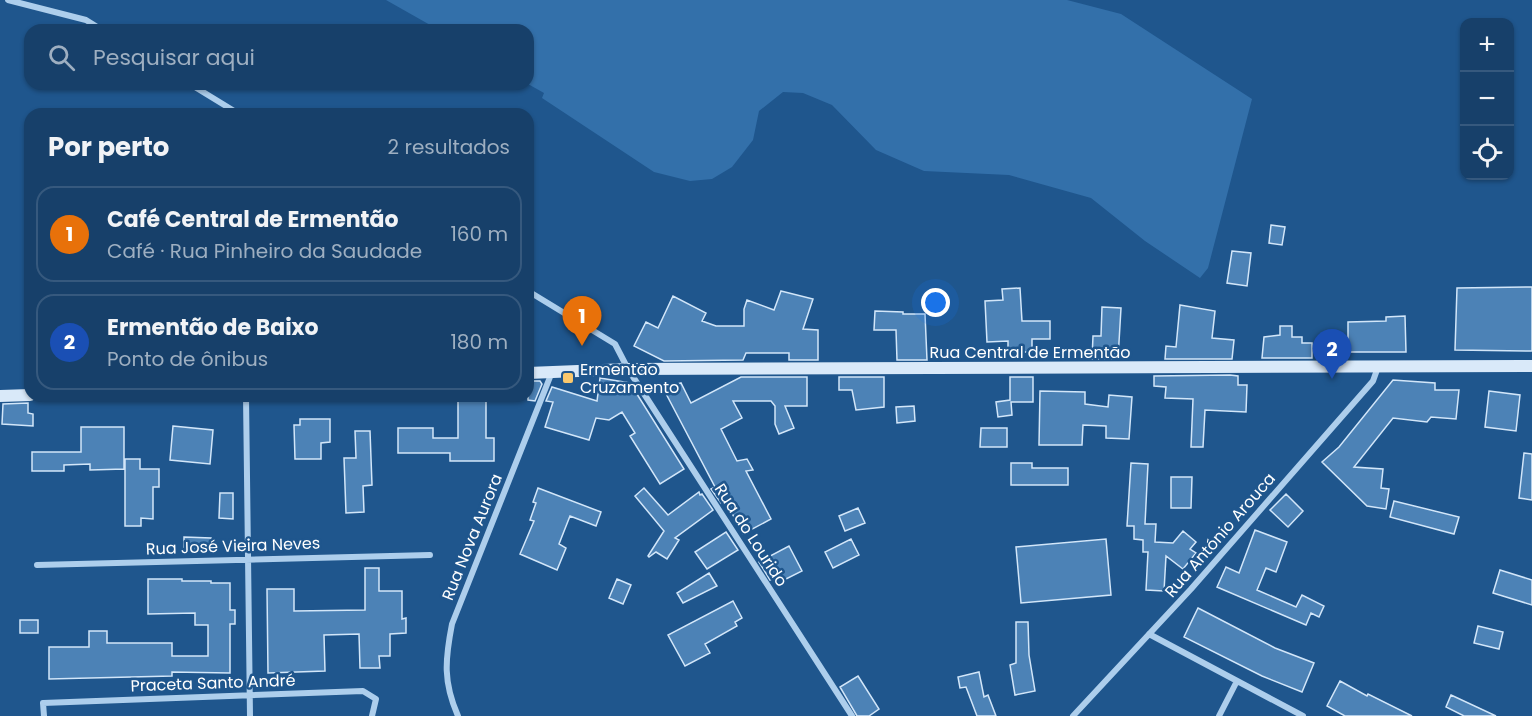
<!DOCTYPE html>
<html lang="pt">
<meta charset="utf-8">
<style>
:root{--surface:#17406a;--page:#204770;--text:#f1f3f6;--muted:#9eafc1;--line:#36597e;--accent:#8abfa5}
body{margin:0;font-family:Poppins,sans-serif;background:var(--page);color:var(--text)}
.controls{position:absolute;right:18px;top:18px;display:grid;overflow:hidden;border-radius:12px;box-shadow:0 2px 4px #0004}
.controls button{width:54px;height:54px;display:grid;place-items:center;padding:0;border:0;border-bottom:2px solid var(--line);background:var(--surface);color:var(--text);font:30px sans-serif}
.you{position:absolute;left:936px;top:303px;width:21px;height:21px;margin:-15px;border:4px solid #fff;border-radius:50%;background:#1a73e8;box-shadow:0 0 0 9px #1a73e833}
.badge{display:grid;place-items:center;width:39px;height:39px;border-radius:50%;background:var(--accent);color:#fff;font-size:20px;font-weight:700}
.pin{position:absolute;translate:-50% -50px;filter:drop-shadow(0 2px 3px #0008)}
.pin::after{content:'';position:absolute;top:32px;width:21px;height:18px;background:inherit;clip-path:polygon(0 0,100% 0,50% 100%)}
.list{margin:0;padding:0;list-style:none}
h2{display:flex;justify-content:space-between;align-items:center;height:78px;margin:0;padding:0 24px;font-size:26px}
h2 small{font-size:20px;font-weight:400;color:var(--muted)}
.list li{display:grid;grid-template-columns:39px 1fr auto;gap:18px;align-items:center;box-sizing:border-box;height:96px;margin:0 12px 12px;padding:0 12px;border:2px solid var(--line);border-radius:18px}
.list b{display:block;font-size:22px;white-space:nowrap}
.list p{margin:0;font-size:20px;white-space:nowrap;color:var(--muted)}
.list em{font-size:20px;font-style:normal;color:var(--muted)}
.icon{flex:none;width:33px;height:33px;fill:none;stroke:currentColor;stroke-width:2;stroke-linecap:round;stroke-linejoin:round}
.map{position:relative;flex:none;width:1532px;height:716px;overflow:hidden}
.search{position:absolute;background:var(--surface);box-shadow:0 2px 4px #0004;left:24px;top:24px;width:510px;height:66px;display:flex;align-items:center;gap:15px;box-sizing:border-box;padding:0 21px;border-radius:18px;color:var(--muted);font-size:22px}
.panel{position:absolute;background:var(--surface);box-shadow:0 2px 4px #0004;left:24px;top:108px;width:510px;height:294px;border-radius:18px}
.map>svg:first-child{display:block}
.green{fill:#3370aa}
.building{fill:#4c82b6;stroke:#d2e6f9;stroke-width:1.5}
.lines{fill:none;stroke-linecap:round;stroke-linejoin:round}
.street{stroke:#adceec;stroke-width:6}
.secondary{stroke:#d9e9f9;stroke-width:12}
.poi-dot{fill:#fac86d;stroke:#1f568d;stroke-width:2}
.labels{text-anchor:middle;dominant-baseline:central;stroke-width:5;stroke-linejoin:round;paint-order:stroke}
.street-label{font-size:16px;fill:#fff;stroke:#1f568d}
.poi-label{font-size:16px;fill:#fff;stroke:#1f568d;text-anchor:start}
</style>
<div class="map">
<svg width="1532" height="716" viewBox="0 0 1532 716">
<rect width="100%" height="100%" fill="#1f568d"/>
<path class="green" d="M386,0H1067L1121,14L1252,99L1208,268L1200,278L1145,241L1091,198L1009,175L924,171L876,150L832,105L803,93L783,92L759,111L753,140L732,167L712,179L690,181L654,172L542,98L544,93L528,84V30H439Z"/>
<path class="building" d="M1271,225L1285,227L1282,245L1269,243Z
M1232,251L1251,253L1247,286L1227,283Z
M1532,287V351L1455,350L1457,288Z
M1020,288L1022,321H1050V339H1032V352H1008V341L987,342L985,301L1003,300L1002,289Z
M781,291L813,299L803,329L818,330V360H789V353H746L743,360L664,361L634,346L646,322L658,328L673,296L706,313L702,321L716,326H744V309L747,300L774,310Z
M1180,305L1215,311L1212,338L1234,340L1232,359H1165L1166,346L1176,347Z
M1102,307L1121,308L1118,359H1092L1093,336H1101Z
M875,311L903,312V314H925L927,360H897L896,330H874Z
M1405,316L1406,352H1348V322L1386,321V317Z
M1280,326H1292V337H1302V343H1312V358H1262L1264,337L1280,335Z
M1230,375L1238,376V385H1247L1246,412L1205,410L1203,447H1191L1193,399L1165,398L1166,387L1154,386V376Z
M741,377H807V406H785L794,428L779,434L775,424V406L771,401H733L742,418L721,429L737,461L747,459L753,470L746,471L771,519L743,534L725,500L721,503L711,489L715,487L663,388L681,383L691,403Z
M839,377H884V407L856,410L852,390H839Z
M1010,377H1033V402H1011L1012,415L998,417L996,402L1010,400Z
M600,378L630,383L684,469L660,484L630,436L635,433L622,412L609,420L596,418L589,440L545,427L553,402L546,401L552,387L597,401Z
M1393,380L1435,383V390H1459L1456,419L1431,417L1427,422L1393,418L1354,467L1383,469L1381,488L1389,489L1386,509L1367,506L1322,462L1339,447Z
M528,381H540L542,384L535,401L528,400Z
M1040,391L1085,392V404L1108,407L1109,395L1132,397L1129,439L1106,438V426L1083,425L1082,445H1039Z
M1489,391L1520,395L1516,431L1485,427Z
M458,396H486V438H494V461H450V453H398V428H433V438H458Z
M28,403V413L33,414V426L2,424L3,404Z
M914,406L915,421L897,423L896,407Z
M300,419H330V442L321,443V459H295L294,425H300Z
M173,426L213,430L210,464L170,460Z
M81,427H124V469L90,470V464L64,465V471H32V452H81Z
M981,428H1007V447H980Z
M355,431H370L372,485L363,486L364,512L346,513L344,458H356Z
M1524,453L1532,454V500L1519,498Z
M125,459H140V469H159V487H153V519L141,518V526H125Z
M1011,463H1032V468H1068V485H1011Z
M1131,463L1148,464L1145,524H1156L1155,542L1173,543L1183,531L1196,542L1190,549L1196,553L1183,569L1166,556L1164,591L1146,590L1148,552H1143V540L1134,539V526H1127Z
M1171,477H1192L1191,508H1171Z
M538,488L601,512L596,526L570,516L559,544L566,548L557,570L520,554L534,521L530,520L536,503L533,502Z
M644,488L668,515L699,492L700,495L702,494L713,510L675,538L679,540L667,559L656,552L649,557L648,556L664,531L635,496Z
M220,493H233V519L219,518Z
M1286,494L1303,511L1288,527L1270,510Z
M1394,501L1459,517L1454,534L1390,517Z
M858,508L865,523L845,531L839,516Z
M1255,530L1287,542L1276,572L1266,568L1257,590L1296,607L1302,595L1324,606L1319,617L1311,613L1306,625L1217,587L1226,567L1239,573Z
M726,532L738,550L707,569L695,552Z
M184,537L211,538V550H184Z
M851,539L859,555L833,568L825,552Z
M1106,539L1111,595L1021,603L1016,547Z
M789,546L802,571L784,580L781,575L770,580L759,562Z
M365,568H379V591H402V619L406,618V633L390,634V656H379L380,668H360L359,634L324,635L325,671L268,673L267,589H294V611L365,610Z
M1500,570L1532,580V605L1493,593Z
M709,573L717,586L683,603L677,593Z
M148,579H182V581H211V583H230V610H235V624H230V673L172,672V676L49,679V647H89V631H107V643H172V656H208V625H195V613L148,614Z
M617,579L631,585L623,604L609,598Z
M733,601L742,618L735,622L737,626L705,644L710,653L685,666L668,635Z
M1198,608L1275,648L1314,663L1302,692L1262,676L1184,637Z
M20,620H38V633H20Z
M1016,622H1028L1029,655L1035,691L1015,695L1010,665L1016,663Z
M1478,626L1503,632L1499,649L1474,643Z
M979,672L984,697L988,695L996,716H977L966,687L960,688L958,677Z
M858,676L879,709L869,716H857L840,687Z
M1340,681L1367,696L1368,694L1412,716H1345L1327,706Z
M1451,695L1496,716H1464L1446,707Z"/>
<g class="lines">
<path class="street" d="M8,0L86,20L102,30
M190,84L239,114
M528,291L615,344L628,369L852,716
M246,396L250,716
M37,565L430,555
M1149,634L1303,716
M44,716L43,703L363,691L376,699L372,716
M458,716C443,682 445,660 452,624L552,372
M1073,716L1191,589L1373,381L1378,367
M1219,716L1237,681"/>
<path class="secondary" d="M528,373L628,369L1532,366
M0,396L30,395"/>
</g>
<rect class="poi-dot" x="562" y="372" width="12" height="12" rx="3"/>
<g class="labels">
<g class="street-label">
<text x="1030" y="352">Rua Central de Ermentão</text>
<text transform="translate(751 535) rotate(57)">Rua do Lourido</text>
<text transform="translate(1220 535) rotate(-49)">Rua António Arouca</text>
<text transform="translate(472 537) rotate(-68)">Rua Nova Aurora</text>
<text transform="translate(233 546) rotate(-2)">Rua José Vieira Neves</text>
<text transform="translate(213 683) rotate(-2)">Praceta Santo André</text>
</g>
<g class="poi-label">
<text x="580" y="369">Ermentão<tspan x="580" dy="18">Cruzamento</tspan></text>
</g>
</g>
</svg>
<div class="controls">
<button>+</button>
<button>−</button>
<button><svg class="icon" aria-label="locate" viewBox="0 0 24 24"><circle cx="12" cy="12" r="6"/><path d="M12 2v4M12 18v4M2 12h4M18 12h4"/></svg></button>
</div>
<div class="you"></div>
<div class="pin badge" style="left:582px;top:346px;background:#e8710a">1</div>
<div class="pin badge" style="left:1332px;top:379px;background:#1a4fb4">2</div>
<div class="search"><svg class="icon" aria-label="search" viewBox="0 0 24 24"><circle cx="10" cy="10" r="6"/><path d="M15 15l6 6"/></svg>Pesquisar aqui</div>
<section class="panel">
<h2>Por perto<small>2 resultados</small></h2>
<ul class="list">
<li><span class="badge" style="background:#e8710a">1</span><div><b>Café Central de Ermentão</b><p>Café · Rua Pinheiro da Saudade</p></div><em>160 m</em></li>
<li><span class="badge" style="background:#1a4fb4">2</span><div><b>Ermentão de Baixo</b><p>Ponto de ônibus</p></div><em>180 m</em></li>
</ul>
</section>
</div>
